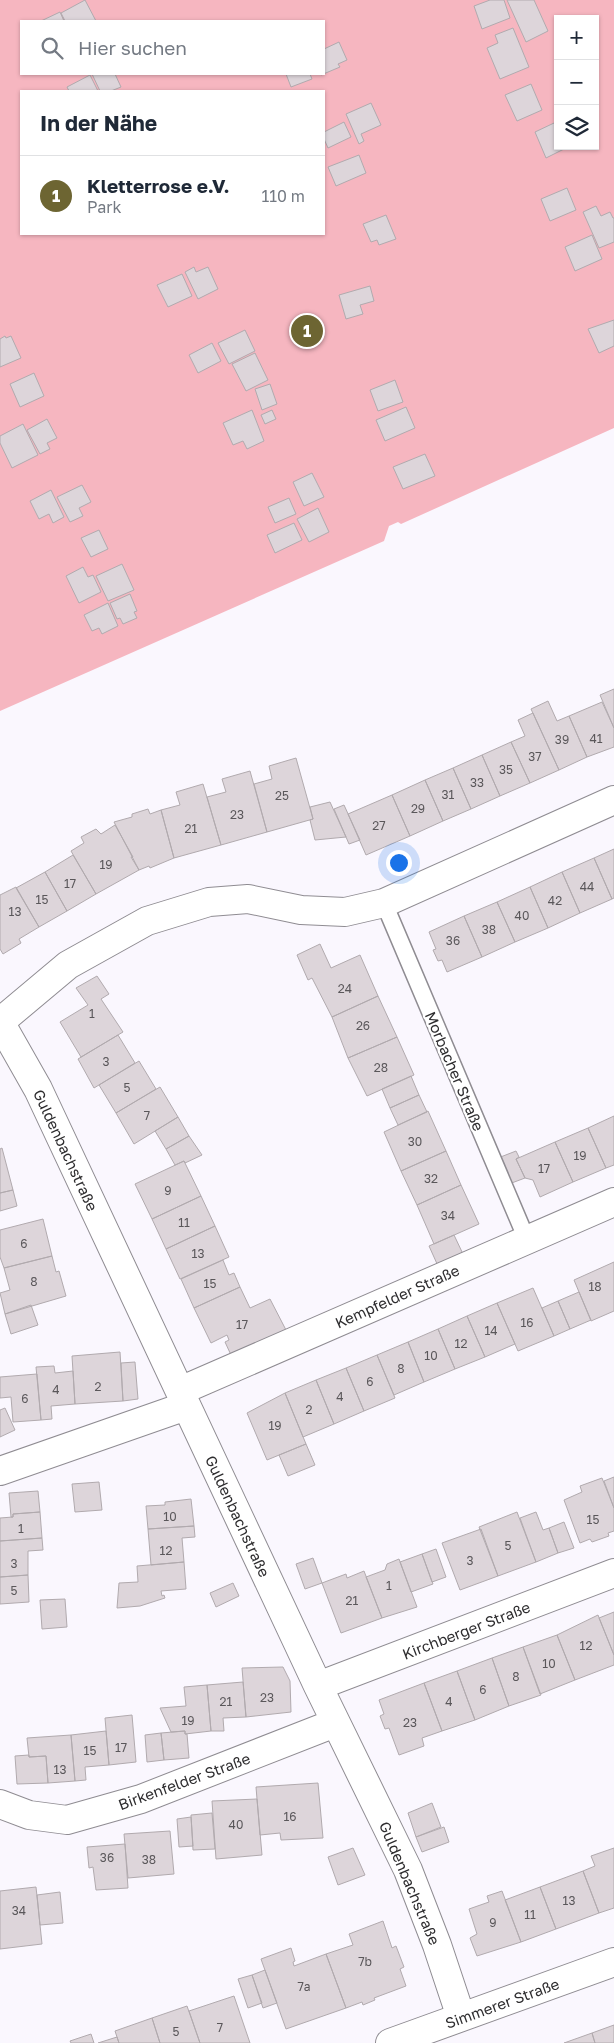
<!DOCTYPE html>
<html lang="de">
<meta charset="utf-8">
<style>
:root{--surface:#fff;--page:#f2f2f3;--text:#1f2937;--muted:#747a83;--line:#e0e1e3;--accent:#6d6532}
body{margin:0;font-family:"Golos Text",sans-serif;background:var(--page);color:var(--text)}
.controls{position:absolute;right:15px;top:15px;display:grid;overflow:hidden;border-radius:0px;box-shadow:0 1px 4px #0004}
.controls button{width:45px;height:45px;display:grid;place-items:center;padding:0;border:0;border-bottom:1px solid var(--line);background:var(--surface);color:var(--text);font:25px sans-serif}
.you{position:absolute;left:398px;top:862px;width:18px;height:18px;margin:-12px;border:4px solid #fff;border-radius:50%;background:#1a73e8;box-shadow:0 0 0 8px #1a73e833}
.badge{display:grid;place-items:center;width:32px;height:32px;border-radius:50%;background:var(--accent);color:#fff;font-size:16px;font-weight:700}
.pin{position:absolute;translate:-50% -50%;border:2px solid #fff;box-shadow:0 1px 5px #0006}
.list{margin:0;padding:0;list-style:none}
h2{display:flex;justify-content:space-between;align-items:center;height:65px;margin:0;padding:0 20px;font-size:21px}
h2 small{font-size:16px;font-weight:400;color:var(--muted)}
.list li{display:grid;grid-template-columns:32px 1fr auto;gap:15px;align-items:center;box-sizing:border-box;height:80px;padding:0 20px;border-top:1px solid var(--line)}
.list b{display:block;font-size:19px;white-space:nowrap}
.list p{margin:0;font-size:16px;white-space:nowrap;color:var(--muted)}
.list em{font-size:16px;font-style:normal;color:var(--muted)}
.icon{flex:none;width:28px;height:28px;fill:none;stroke:currentColor;stroke-width:2;stroke-linecap:round;stroke-linejoin:round}
.map{position:relative;flex:none;width:614px;height:2043px;overflow:hidden}
.search{position:absolute;background:var(--surface);box-shadow:0 1px 4px #0004;left:20px;top:20px;width:305px;height:55px;display:flex;align-items:center;gap:12px;box-sizing:border-box;padding:0 18px;border-radius:0px;color:var(--muted);font-size:19px}
.panel{position:absolute;background:var(--surface);box-shadow:0 1px 4px #0004;left:20px;top:90px;width:305px;height:145px;border-radius:0px}
.map>svg:first-child{display:block}
.green{fill:#f6b6c0;fill-rule:evenodd}
.building{fill:#ddd5da;stroke:#b1aaae}
.lines{fill:none;stroke-linecap:round;stroke-linejoin:round}
.lane-casing{stroke:#8f8c92;stroke-width:19}
.street-casing{stroke:#8f8c92;stroke-width:30}
.lane{stroke:#fff;stroke-width:16}
.street{stroke:#fff;stroke-width:28}
.labels{text-anchor:middle;dominant-baseline:central;stroke-width:4.5;stroke-linejoin:round;paint-order:stroke}
.number-label{font-size:12px;fill:#5a575a}
.street-label{font-size:15px;fill:#2e2d2f;stroke:#fff}
</style>
<div class="map">
<svg width="614" height="2043" viewBox="0 0 614 2043">
<rect width="100%" height="100%" fill="#faf7fe"/>
<path class="green" d="M0,0H614V428L401,524L398,522L389,526L384,541L0,711ZM558,19H595V146H558ZM21,21H324V74H21ZM21,91H324V234H21Z"/>
<path class="building" d="M85,0L96,21H65L61,13Z
M490,0H504L510,18L482,29L474,6Z
M507,0H534L548,31L526,42Z
M60,12L64,21H41Z
M513,28L529,67L500,79L487,48L498,43L495,35Z
M339,42L347,60L338,64L340,67L321,75L320,74H324V49Z
M92,74H115L121,87L111,91H100Z
M286,74H310L312,79L291,87Z
M90,75L98,91H69L67,87Z
M531,84L542,110L517,121L505,95Z
M371,103L381,125L361,134L364,141L359,144L346,114Z
M344,122L351,137L328,148L324,139V132Z
M554,123L558,131V146H565L566,148L546,158L535,132Z
M359,155L366,173L336,186L328,167Z
M567,188L576,210L550,221L541,199Z
M596,206L601,216L610,212L613,218H614V242L599,248L583,212Z
M386,215L396,239L379,245L377,240L371,242L363,224Z
M592,235L602,259L575,271L565,247Z
M194,267L196,272L208,267L218,289L198,299L185,272Z
M182,274L192,296L168,307L157,285Z
M370,286L374,301L360,305L363,314L346,319L339,295Z
M614,320V346L599,353L588,329Z
M245,330L255,351L229,364L218,343Z
M5,336L6,338L11,336L21,358L0,367V339Z
M212,343L221,361L198,373L189,355Z
M255,353L268,380L246,391L232,364Z
M34,373L44,396L20,407L10,384Z
M395,380L403,402L378,411L370,390Z
M270,384L277,404L262,410L255,389Z
M406,407L415,428L385,441L376,420Z
M252,410L264,441L247,449L243,441L233,445L223,423Z
M272,410L276,419L265,424L261,415Z
M47,419L57,438L47,443L50,449L40,454L27,430Z
M23,424L38,455L12,468L0,443V436Z
M425,454L435,476L403,489L393,467Z
M312,473L324,497L304,506L293,482Z
M82,485L91,502L79,508L83,516L70,522L57,497Z
M51,490L64,517L53,523L49,514L39,519L30,501Z
M289,498L296,514L275,523L268,507Z
M318,508L329,532L309,542L297,519Z
M294,523L302,540L275,553L267,535Z
M99,530L108,549L91,557L81,538Z
M122,564L134,590L108,601L96,576Z
M83,567L88,577L93,575L101,592L79,603L66,576Z
M130,594L137,611L134,612L137,618L123,624L120,618L117,619L110,603Z
M108,603L118,626L102,634L99,628L92,631L84,615Z
M614,689V728L600,695Z
M548,701L557,721L569,716L587,757L559,770L531,709Z
M602,702L614,728V747L587,757L569,716Z
M533,713L559,770L530,783L511,742L525,736L518,720Z
M511,742L530,783L500,796L482,755Z
M482,755L500,796L471,809L453,768Z
M296,758L313,819L267,832L254,784L272,779L269,766Z
M453,768L471,809L443,821L425,780Z
M250,771L267,832L221,845L207,797L226,792L222,779Z
M425,780L443,821L410,836L392,795Z
M203,784L221,845L174,858L161,810L180,805L176,792Z
M392,795L410,836L366,855L348,814Z
M330,802L346,837L315,840L310,820L313,819L310,807Z
M344,805L360,840L349,844L334,809Z
M148,809L150,814L161,810L174,858L150,868L149,866L139,870L114,822L132,817V814Z
M115,825L133,857H131L139,870L96,894L71,851L84,843L81,837L96,829L101,834Z
M614,849V898L612,899L594,858Z
M73,855L96,894L67,911L45,872Z
M594,858L612,899L580,913L562,872Z
M45,872L67,911L39,927L16,888Z
M562,872L580,913L548,928L530,887Z
M16,887L39,927L19,939L21,943L3,954L0,949V895Z
M530,887L548,928L515,942L497,902Z
M497,902L515,942L482,957L464,916Z
M464,916L482,957L447,972L442,960L438,961L433,950L436,949L429,932Z
M320,944L331,968L360,955L378,996L332,1017L312,978L308,980L297,955Z
M97,976L109,994L101,999L123,1032L81,1057L60,1022L88,1005L76,988Z
M378,996L397,1037L348,1058L332,1017Z
M118,1035L135,1063L94,1088L78,1059Z
M397,1037L414,1075L367,1096L348,1058Z
M139,1061L156,1089L116,1113L99,1085Z
M411,1076L419,1095L390,1108L382,1089Z
M160,1087L178,1117L134,1144L116,1113Z
M419,1095L427,1112L398,1125L390,1108Z
M428,1111L446,1151L401,1171L384,1132Z
M614,1116V1165L606,1168L588,1128Z
M178,1117L189,1136L166,1149L155,1131Z
M588,1128L606,1168L573,1182L555,1142Z
M189,1136L202,1155L185,1163L184,1161L175,1165L166,1149Z
M555,1142L573,1182L540,1197L533,1180L525,1178L516,1159Z
M2,1148L13,1190L0,1193V1149Z
M446,1151L461,1185L417,1205L401,1171Z
M516,1151L519,1157L516,1159L525,1178L509,1184L498,1158Z
M184,1161L201,1196L152,1219L135,1184Z
M461,1185L479,1224L434,1244L417,1205Z
M13,1190L17,1206L0,1211V1193Z
M201,1196L215,1226L166,1249L152,1219Z
M43,1219L52,1256L4,1268L0,1257V1230Z
M215,1226L229,1257L180,1279L166,1249Z
M454,1235L463,1254L438,1266L429,1246Z
M52,1256L56,1272L59,1271L66,1296L5,1314L0,1293L10,1290L4,1268Z
M223,1260L229,1275L234,1273L240,1287L194,1308L181,1279Z
M614,1262V1311L591,1321L574,1280Z
M240,1287L250,1308L270,1299L286,1330L231,1355L225,1342L229,1340L227,1335L211,1343L194,1308Z
M533,1288L554,1336L518,1351L497,1303Z
M579,1292L591,1320L570,1329L558,1301Z
M558,1301L570,1329L554,1336L542,1308Z
M497,1303L515,1344L485,1357L467,1316Z
M31,1305L38,1325L11,1334L5,1314Z
M467,1316L485,1357L455,1369L438,1329Z
M438,1329L455,1369L424,1382L408,1342Z
M408,1342L424,1382L394,1395L377,1355Z
M120,1352L123,1401L75,1404L72,1356Z
M377,1355L395,1398L364,1411L346,1368Z
M135,1362L138,1399L123,1401L121,1363Z
M54,1366L55,1373L73,1371L75,1404L51,1406L52,1419L41,1420L36,1367Z
M346,1368L364,1411L334,1424L316,1380Z
M37,1374L41,1420L13,1422L11,1397L0,1398V1377Z
M316,1380L334,1424L303,1437L285,1393Z
M285,1393L306,1444L267,1460L247,1413Z
M5,1408L15,1430L0,1437V1410Z
M306,1444L315,1465L288,1476L279,1455Z
M614,1477V1508L604,1481Z
M602,1478L614,1508V1531L608,1533L609,1536L592,1542L590,1539L580,1543L564,1500L582,1492L580,1486Z
M99,1482L102,1510L75,1512L72,1484Z
M38,1491L40,1512L13,1514V1517H11L9,1493Z
M191,1499L194,1526L148,1529L146,1506L165,1505V1502Z
M40,1512L42,1538L0,1541V1518L13,1517V1514Z
M517,1512L536,1562L498,1576L479,1527Z
M536,1512L543,1530L549,1528L558,1553L536,1562L520,1518Z
M564,1522L574,1548L558,1553L549,1528Z
M194,1526L195,1537L182,1538L184,1562L151,1565L148,1529Z
M481,1529L498,1576L460,1590L442,1543Z
M42,1538L43,1550L28,1551V1575L0,1577V1541Z
M436,1549L446,1577L432,1582L422,1554Z
M422,1554L433,1584L411,1592L400,1562Z
M313,1558L322,1583L305,1589L296,1564Z
M399,1559L417,1607L382,1618L366,1577L385,1570L387,1564Z
M184,1562L186,1589L161,1591L162,1596L164,1595L165,1598L140,1606L117,1608L119,1583L138,1582L137,1566Z
M364,1571L382,1618L341,1633L322,1583L346,1574L347,1578Z
M28,1575L29,1602L0,1604V1577Z
M233,1583L239,1596L216,1607L210,1593Z
M65,1599L67,1627L42,1629L40,1600Z
M614,1612V1655L599,1618Z
M598,1615L614,1655V1665L575,1680L557,1635Z
M557,1635L575,1680L540,1694L523,1647Z
M523,1647L541,1695L509,1706L492,1658Z
M492,1658L509,1706L475,1720L457,1671Z
M283,1667L290,1681L291,1712L246,1717L242,1668Z
M457,1671L475,1720L442,1731L424,1683Z
M243,1682L246,1717L223,1718L224,1731H211L207,1685Z
M424,1683L442,1731L422,1738L424,1746L399,1755L389,1728L385,1729L380,1716L384,1714L379,1700Z
M207,1685L211,1731L185,1734V1731L171,1732L160,1708L186,1706L184,1687Z
M132,1715L136,1762L109,1765L105,1718Z
M106,1731L109,1765L85,1767L86,1780L75,1781L71,1735Z
M185,1731V1734H187L189,1758L164,1760L161,1733Z
M161,1733L164,1760L147,1762L145,1735Z
M71,1735L75,1781L48,1783L46,1756L29,1757L27,1738Z
M29,1755V1757L46,1756L48,1783L17,1784L15,1756Z
M318,1783L323,1838L281,1840L280,1833L260,1835L256,1787Z
M257,1799L262,1855L216,1859L212,1801Z
M432,1803L441,1827L416,1837L408,1813Z
M212,1813L215,1849L193,1850L191,1815Z
M191,1817L193,1846L179,1847L177,1819Z
M444,1827L449,1842L422,1852L416,1837Z
M170,1831L174,1874L128,1878L124,1834Z
M125,1844L128,1888L96,1890L93,1867L89,1868L87,1847Z
M353,1848L365,1875L338,1885L328,1857Z
M614,1848V1908L599,1913L583,1871L595,1866L591,1856Z
M583,1871L599,1913L556,1929L540,1887Z
M36,1887L42,1944L0,1949V1891Z
M540,1887L556,1929L521,1942L505,1900Z
M502,1891L521,1942L477,1956L470,1938L477,1934L469,1909L489,1902L487,1896Z
M60,1892L63,1923L40,1925L37,1895Z
M383,1921L392,1948L396,1946L404,1967L400,1969L406,1986L374,1998L375,2000L363,2005L362,2002L346,2008L326,1954L353,1945L349,1934Z
M291,1948L295,1961L293,1962L294,1966L326,1954L346,2008L286,2029L261,1959Z
M265,1970L277,2003L263,2008L252,1975Z
M252,1975L262,2003L248,2008L238,1979Z
M234,1996L250,2043H200L189,2011Z
M187,2006L200,2043H160L152,2018Z
M152,2018L160,2043H119L115,2031Z
M614,2025V2043H595L592,2033Z
M592,2033L595,2043H564Z
M91,2034L94,2043H71L70,2041Z
M117,2037L119,2043H98Z"/>
<g class="lines">
<defs>
<path id="lane" d="M384,903L527,1240"/>
<path id="street" d="M0,1022L38,1089L318,1686L408,1870L437,1945L461,2017
M0,1022L68,965L147,921L209,902L248,899L301,910L345,912L384,903L614,800
M180,1391L614,1202
M0,1471L186,1406
M318,1686L614,1573
M0,1804L29,1815L67,1820L141,1799L335,1723
M390,2043L614,1962"/>
</defs>
<use href="#lane" class="lane-casing"/>
<use href="#street" class="street-casing"/>
<use href="#lane" class="lane"/>
<use href="#street" class="street"/>
</g>
<g class="labels">
<g class="number-label">
<text x="596" y="738">41</text>
<text x="562" y="739">39</text>
<text x="535" y="756">37</text>
<text x="506" y="769">35</text>
<text x="477" y="782">33</text>
<text x="448" y="794">31</text>
<text x="282" y="795">25</text>
<text x="418" y="808">29</text>
<text x="237" y="814">23</text>
<text x="379" y="825">27</text>
<text x="191" y="828">21</text>
<text x="106" y="864">19</text>
<text x="70" y="883">17</text>
<text x="587" y="886">44</text>
<text x="42" y="899">15</text>
<text x="555" y="900">42</text>
<text x="15" y="911">13</text>
<text x="522" y="915">40</text>
<text x="489" y="929">38</text>
<text x="453" y="940">36</text>
<text x="345" y="988">24</text>
<text x="92" y="1013">1</text>
<text x="363" y="1025">26</text>
<text x="106" y="1061">3</text>
<text x="381" y="1067">28</text>
<text x="127" y="1087">5</text>
<text x="147" y="1115">7</text>
<text x="415" y="1141">30</text>
<text x="580" y="1155">19</text>
<text x="544" y="1168">17</text>
<text x="431" y="1178">32</text>
<text x="168" y="1190">9</text>
<text x="448" y="1215">34</text>
<text x="184" y="1222">11</text>
<text x="24" y="1243">6</text>
<text x="198" y="1253">13</text>
<text x="34" y="1281">8</text>
<text x="210" y="1283">15</text>
<text x="595" y="1286">18</text>
<text x="527" y="1322">16</text>
<text x="242" y="1324">17</text>
<text x="491" y="1330">14</text>
<text x="461" y="1343">12</text>
<text x="431" y="1355">10</text>
<text x="401" y="1368">8</text>
<text x="370" y="1381">6</text>
<text x="98" y="1386">2</text>
<text x="56" y="1389">4</text>
<text x="340" y="1396">4</text>
<text x="25" y="1398">6</text>
<text x="309" y="1409">2</text>
<text x="275" y="1425">19</text>
<text x="170" y="1516">10</text>
<text x="593" y="1519">15</text>
<text x="21" y="1528">1</text>
<text x="508" y="1545">5</text>
<text x="166" y="1550">12</text>
<text x="470" y="1560">3</text>
<text x="14" y="1563">3</text>
<text x="389" y="1585">1</text>
<text x="14" y="1590">5</text>
<text x="352" y="1600">21</text>
<text x="586" y="1645">12</text>
<text x="549" y="1663">10</text>
<text x="516" y="1676">8</text>
<text x="483" y="1689">6</text>
<text x="267" y="1697">23</text>
<text x="226" y="1701">21</text>
<text x="449" y="1701">4</text>
<text x="188" y="1720">19</text>
<text x="410" y="1722">23</text>
<text x="121" y="1747">17</text>
<text x="90" y="1750">15</text>
<text x="60" y="1769">13</text>
<text x="290" y="1816">16</text>
<text x="236" y="1824">40</text>
<text x="107" y="1857">36</text>
<text x="149" y="1859">38</text>
<text x="569" y="1900">13</text>
<text x="19" y="1910">34</text>
<text x="530" y="1914">11</text>
<text x="493" y="1922">9</text>
<text x="365" y="1961">7b</text>
<text x="304" y="1986">7a</text>
<text x="220" y="2027">7</text>
<text x="176" y="2031">5</text>
</g>
<g class="street-label">
<text transform="translate(455 1071) rotate(67)">Morbacher Straße</text>
<text transform="translate(66 1150) rotate(65)">Guldenbachstraße</text>
<text transform="translate(397 1296) rotate(-24)">Kempfelder Straße</text>
<text transform="translate(238 1516) rotate(65)">Guldenbachstraße</text>
<text transform="translate(466 1630) rotate(-21)">Kirchberger Straße</text>
<text transform="translate(184 1781) rotate(-20)">Birkenfelder Straße</text>
<text transform="translate(410 1883) rotate(67)">Guldenbachstraße</text>
<text transform="translate(502 2003) rotate(-20)">Simmerer Straße</text>
</g>
</g>
</svg>
<div class="controls">
<button>+</button>
<button>−</button>
<button><svg class="icon" aria-label="layers" viewBox="0 0 24 24"><path d="M12 4l9 5-9 5-9-5zM3 14l9 5 9-5"/></svg></button>
</div>
<div class="you"></div>
<div class="pin badge" style="left:307px;top:331px">1</div>
<div class="search"><svg class="icon" aria-label="search" viewBox="0 0 24 24"><circle cx="10" cy="10" r="6"/><path d="M15 15l6 6"/></svg>Hier suchen</div>
<section class="panel">
<h2>In der Nähe<small></small></h2>
<ul class="list">
<li><span class="badge">1</span><div><b>Kletterrose e.V.</b><p>Park</p></div><em>110 m</em></li>
</ul>
</section>
</div>
